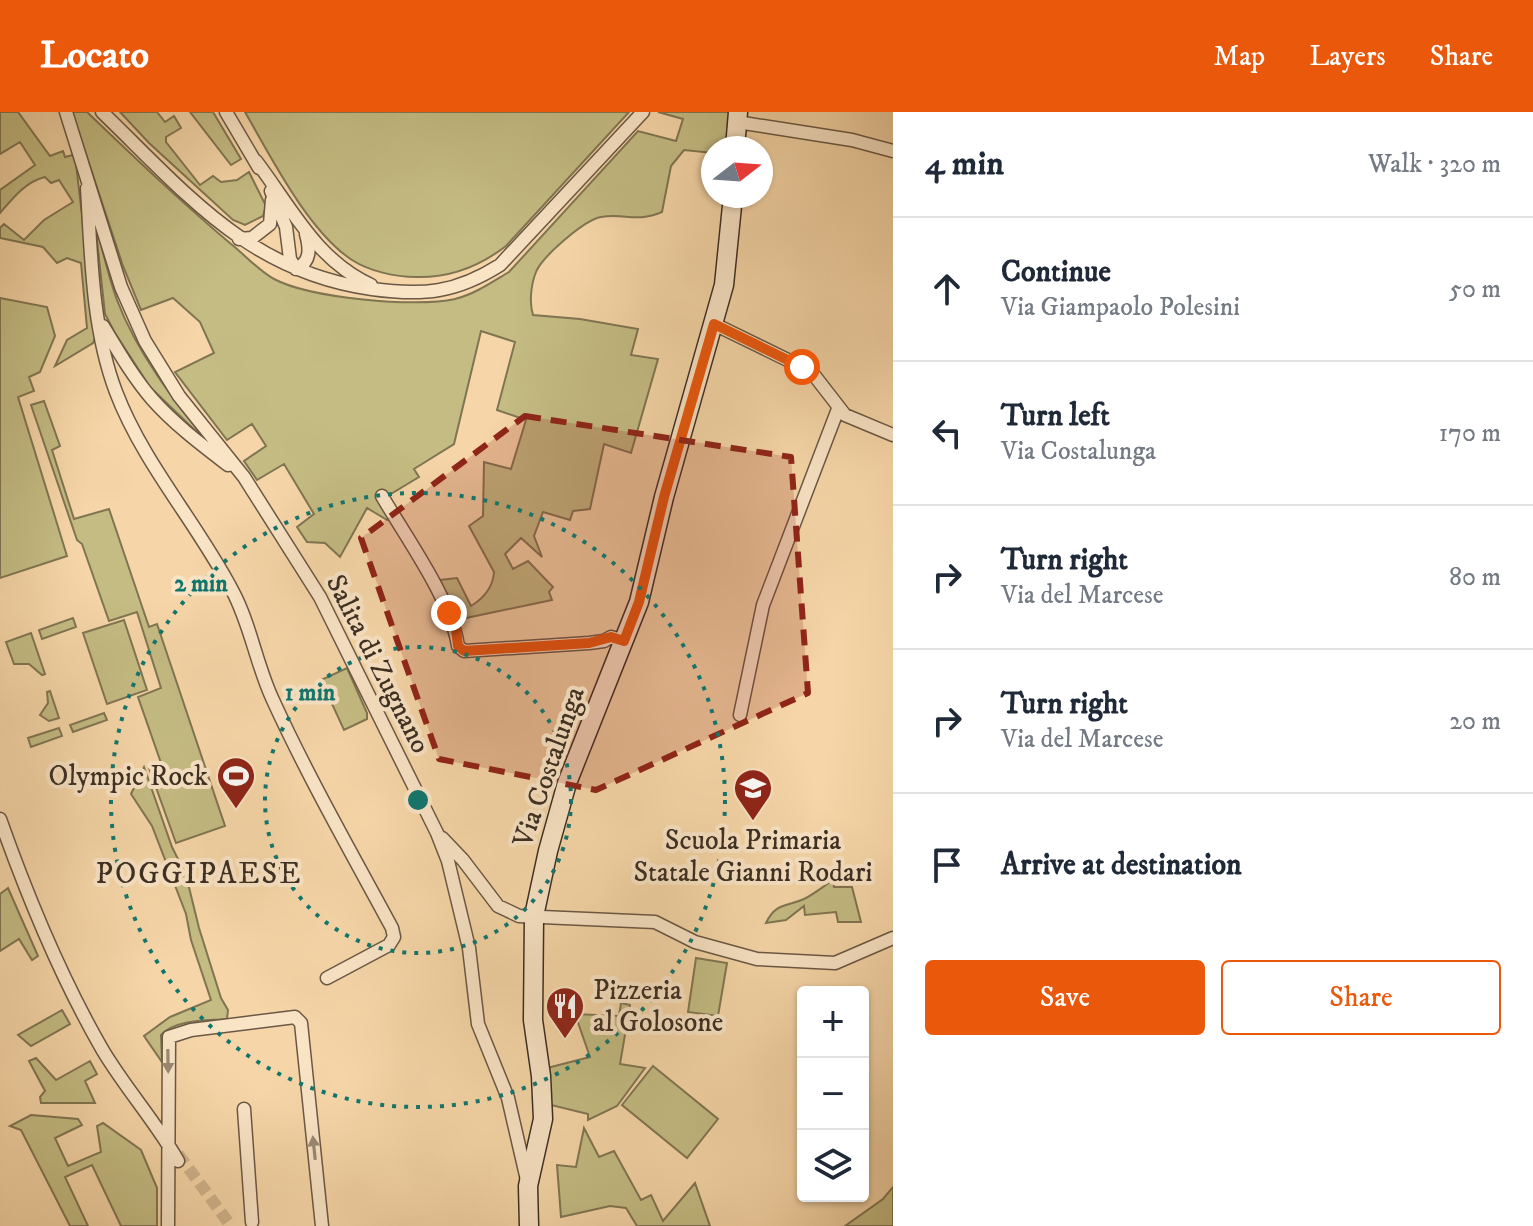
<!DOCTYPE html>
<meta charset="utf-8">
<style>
:root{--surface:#fff;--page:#f2f2f3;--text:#1f2937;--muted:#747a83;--line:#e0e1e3;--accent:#ea580c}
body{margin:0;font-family:"IM FELL DW Pica",serif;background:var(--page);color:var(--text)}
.controls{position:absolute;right:24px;bottom:24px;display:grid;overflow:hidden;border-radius:8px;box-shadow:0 2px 6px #0004}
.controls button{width:72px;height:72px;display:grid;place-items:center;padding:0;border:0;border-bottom:2px solid var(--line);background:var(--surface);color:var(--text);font:40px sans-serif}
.compass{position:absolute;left:701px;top:24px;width:72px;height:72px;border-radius:50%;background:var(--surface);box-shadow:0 2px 6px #0004;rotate:73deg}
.stop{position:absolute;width:24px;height:24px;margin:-18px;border:6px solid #ea580c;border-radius:50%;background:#fff}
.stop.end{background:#ea580c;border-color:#fff;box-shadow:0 2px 8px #0008}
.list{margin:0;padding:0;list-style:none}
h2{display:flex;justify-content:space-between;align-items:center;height:104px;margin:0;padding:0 32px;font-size:34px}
h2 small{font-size:26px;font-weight:400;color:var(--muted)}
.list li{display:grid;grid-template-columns:52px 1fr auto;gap:24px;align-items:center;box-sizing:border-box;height:144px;padding:0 32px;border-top:2px solid var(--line)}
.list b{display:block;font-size:30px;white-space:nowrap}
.list p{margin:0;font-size:26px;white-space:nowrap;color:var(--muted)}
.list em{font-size:26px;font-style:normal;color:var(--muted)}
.actions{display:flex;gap:16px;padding:24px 32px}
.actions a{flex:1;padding:18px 0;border:2px solid var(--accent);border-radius:8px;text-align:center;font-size:28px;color:var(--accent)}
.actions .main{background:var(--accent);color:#fff}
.icon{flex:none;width:44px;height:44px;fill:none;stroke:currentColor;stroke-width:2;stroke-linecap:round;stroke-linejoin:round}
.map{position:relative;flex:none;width:893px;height:1114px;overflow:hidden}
header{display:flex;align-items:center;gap:48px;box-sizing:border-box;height:112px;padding:0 40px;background:var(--accent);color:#fff}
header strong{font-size:38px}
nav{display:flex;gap:44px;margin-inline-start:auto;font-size:28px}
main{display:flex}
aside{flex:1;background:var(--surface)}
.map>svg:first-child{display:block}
.green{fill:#c4bc83;stroke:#807552;stroke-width:2}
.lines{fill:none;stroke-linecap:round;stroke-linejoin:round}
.street-tunnel{stroke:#d1b48d;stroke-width:12;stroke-dasharray:12 6;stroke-linecap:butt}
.street-casing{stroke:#6a5844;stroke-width:15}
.secondary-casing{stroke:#3b2e22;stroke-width:21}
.street{stroke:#f9e4c6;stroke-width:12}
.secondary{stroke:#f9e4c6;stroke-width:18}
.oneway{fill:#9a8974}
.route{stroke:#ea580c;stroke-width:10}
.marked{fill:#8f2418;fill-opacity:0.2;stroke:#8f2418;stroke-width:6;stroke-dasharray:16 10;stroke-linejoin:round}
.ring{fill:none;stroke:#0f766e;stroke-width:4;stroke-dasharray:4 8}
.labels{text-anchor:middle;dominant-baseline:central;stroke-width:8;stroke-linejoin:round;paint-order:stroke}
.street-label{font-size:28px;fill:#3b2e22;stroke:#f9e4c6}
.poi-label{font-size:28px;fill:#3b2e22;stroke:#f9e4c6;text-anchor:end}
.neighbourhood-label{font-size:30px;letter-spacing:2px;fill:#3b2e22;stroke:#f9e4c6}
.centre{fill:#0f766e;stroke:#f9e4c6;stroke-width:4}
.ring-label{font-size:24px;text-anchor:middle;font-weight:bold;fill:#0f766e;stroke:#f9e4c6;stroke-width:8;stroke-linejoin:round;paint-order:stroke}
</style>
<header>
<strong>Locato</strong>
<nav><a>Map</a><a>Layers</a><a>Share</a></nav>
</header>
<main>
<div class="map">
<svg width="893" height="1114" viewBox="0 0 893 1114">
<rect width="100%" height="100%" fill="#f6d6a8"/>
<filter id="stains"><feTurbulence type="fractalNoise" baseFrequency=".0025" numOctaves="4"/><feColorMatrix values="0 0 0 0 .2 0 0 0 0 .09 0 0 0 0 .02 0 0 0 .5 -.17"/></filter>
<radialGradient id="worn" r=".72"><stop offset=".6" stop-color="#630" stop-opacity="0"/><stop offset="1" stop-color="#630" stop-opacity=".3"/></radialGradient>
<path class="green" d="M0,0H18L50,44L63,39L65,45L73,43L76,52L96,223L93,231L55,254L67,228L87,216L81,151L67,146L57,151L43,135L0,126V116L4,112L24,128L44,108L73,90L59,68L51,71L45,65C25,70 13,86 0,101V78L35,53L20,30L0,42Z
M72,0H87C134,45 181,90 231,132C245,143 259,159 274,167C310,186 415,196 455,187C475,182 492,170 509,160L638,19L676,29L683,7L658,0H731L728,36H713V41L684,38L671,54L662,100C636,111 625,101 601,105C584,108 542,145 536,160C531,172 529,191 533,203L580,207L638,217L631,243L658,247L631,341L604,332L590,397L573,399L570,408L543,400L534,424L542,445L521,426L505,442L513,457L528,449L553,475L549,480L552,488L461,507L439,468L457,466L471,494C484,486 493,476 494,460L469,414L483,404L484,350L511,357L526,308L497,298L515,230L481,219L454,332L414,357L419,365L386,385L391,407L387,408L367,396L340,445L325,431L307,430L297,415L314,402L284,352L257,368L244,349L266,334L252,312L227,328L175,260L214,241L200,210L173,186L141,198L123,154Z
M120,0H157L165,10L174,4L181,16L166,25V30L200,73L213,64L221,70L237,68L249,60L266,94L263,104L245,113L233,108L149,31Z
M190,0H213L241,47L231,53Z
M245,0H629L506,134C480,154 449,166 416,165C395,165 369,159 352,148C308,119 271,45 245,0Z
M95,110C102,136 108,163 117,188C137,241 173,287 207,330L150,275L115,221L105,202Z
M0,186L47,195L55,224L40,260L29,265L34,279L18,285L67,444L0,466Z
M44,289L60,334L52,338L74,407L109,397L149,515L157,512L225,714L176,731L149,656L161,651L138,585L161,576L137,500L109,509L82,432L77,428L31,293Z
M73,506L76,515L42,527L39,518Z
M124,508L147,578L107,592L83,521Z
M31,521L45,562L42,563L29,552H14L6,530Z
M347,556L367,601V607L344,618L321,568Z
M50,579L59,606L49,609L40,603L48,591L47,580Z
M104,601L107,608L73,620L70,613Z
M59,616L62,624L31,635L28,626Z
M144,655L172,735L186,763L199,816L221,886L228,898L227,907C206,909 176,907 161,923L162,950L144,924L170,905L211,888L191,828L186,802L152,714L131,682Z
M833,768L834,775H852L861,810H838L836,800L805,803L804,794L786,808L766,811C776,790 787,795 804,787C814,782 824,774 833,768Z
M8,776L38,844L32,848L19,827L0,839V782Z
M696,846L727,851L718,904L688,900Z
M621,891L630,893L620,952L645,956L617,994L588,1008V1002L551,993L547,956L590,945L575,902L619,904Z
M62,898L70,912L31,934L18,923Z
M36,946L56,968L90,949L97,962L85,969L95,991H41L40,985L45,979L29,949Z
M653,954L718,1007L687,1046L622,993Z
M31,1003L78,1007L82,1013L55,1026L68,1054L101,1040L97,1014L103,1011L141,1038L157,1076V1114H121L92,1053L65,1065L88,1114H70L21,1018L10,1014Z
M584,1016L599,1045L614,1039L641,1088L651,1083L663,1109L695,1071L710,1114H637L626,1096L610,1094L561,1105L557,1053L576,1055Z
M893,1075V1114H845L883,1087Z"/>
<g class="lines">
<path class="street-tunnel" d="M178,1042L231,1114"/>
<defs>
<path id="street" d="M66,0L121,175L145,229L179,284L244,365L320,485L437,721L448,749L469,836L478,912L508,986L527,1068
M102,0C186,81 249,160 372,177C423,184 456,181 500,153L643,0
M226,0L259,56
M737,10L852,28L893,39
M256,49C291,95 316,148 371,173
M87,76C91,143 92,217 116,280C143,351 197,411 232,478C250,511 256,551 272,586C308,665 351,740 392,816L394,825L389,833L327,866
M271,79L286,115L290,147L295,156
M239,127L252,126L270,112L272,88
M296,157C311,150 310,137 306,122
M714,212L802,255L814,263L845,303L893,323
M103,214C118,239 133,265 152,287C174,312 202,333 228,353
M382,384C407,427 451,487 458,534L464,539L589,531L604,529L611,525L624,529
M740,603L763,493L838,297
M0,707C28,786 60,864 102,937C125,976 156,1010 178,1049
M442,726L463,748L498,794L519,804L655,810L695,830L757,847L835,851L893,826
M244,997L252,1110
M168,1114L169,925L191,918L295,905L301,911L322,1114"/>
<path id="secondary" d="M735,36L738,0
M529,1114L528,1074L543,1007L541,964L533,908L534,804L548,739L567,671L639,490L664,385L724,173L733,84"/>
</defs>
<use href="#street" class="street-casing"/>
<use href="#secondary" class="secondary-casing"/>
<use href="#street" class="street"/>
<use href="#secondary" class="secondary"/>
</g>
<defs><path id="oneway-solid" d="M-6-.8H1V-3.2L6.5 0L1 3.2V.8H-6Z" transform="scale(2)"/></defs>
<g class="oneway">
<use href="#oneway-solid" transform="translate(168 949) rotate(89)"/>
<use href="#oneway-solid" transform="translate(314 1036) rotate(-96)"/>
</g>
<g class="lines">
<path class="route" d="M449,501L456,517L458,534L464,539L589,531L611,525L624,529L639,490L664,385L714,212L802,255"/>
</g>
<path class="marked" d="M525,304L791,345L808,581L596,678L439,647L361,426Z"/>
<g class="ring">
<circle cx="418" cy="688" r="153"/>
<circle cx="418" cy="688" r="307"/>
</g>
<defs>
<symbol id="stadium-pin" viewBox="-11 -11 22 30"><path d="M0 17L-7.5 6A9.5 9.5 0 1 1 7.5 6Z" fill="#8f2418" stroke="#f9e4c6"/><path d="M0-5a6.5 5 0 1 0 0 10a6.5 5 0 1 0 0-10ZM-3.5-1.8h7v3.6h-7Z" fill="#fff"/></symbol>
<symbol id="school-pin" viewBox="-11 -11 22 30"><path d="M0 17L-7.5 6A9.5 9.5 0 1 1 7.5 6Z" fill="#8f2418" stroke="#f9e4c6"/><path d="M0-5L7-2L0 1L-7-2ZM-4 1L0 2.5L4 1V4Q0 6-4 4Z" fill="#fff"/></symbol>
<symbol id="restaurant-pin" viewBox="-11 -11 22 30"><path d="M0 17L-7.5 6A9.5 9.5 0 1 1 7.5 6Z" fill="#8f2418" stroke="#f9e4c6"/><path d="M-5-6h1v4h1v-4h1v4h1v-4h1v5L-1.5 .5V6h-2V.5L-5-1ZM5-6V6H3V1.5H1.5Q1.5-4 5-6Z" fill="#fff"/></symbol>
</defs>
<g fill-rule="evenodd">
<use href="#stadium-pin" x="214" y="642" width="44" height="60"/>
<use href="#school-pin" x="731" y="654" width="44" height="60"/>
<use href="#restaurant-pin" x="543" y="872" width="44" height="60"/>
</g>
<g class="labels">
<g class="street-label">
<text transform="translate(378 552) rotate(63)">Salita di Zugnano</text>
<text transform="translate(549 655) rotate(-71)">Via Costalunga</text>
</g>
<g class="poi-label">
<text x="208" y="664">Olympic Rock</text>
<text x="753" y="728" text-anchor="middle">Scuola Primaria<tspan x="753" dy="32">Statale Gianni Rodari</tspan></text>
<text x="593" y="878" text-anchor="start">Pizzeria<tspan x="593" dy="32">al Golosone</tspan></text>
</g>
<g class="neighbourhood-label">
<text x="199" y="762">POGGIPAESE</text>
</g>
</g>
<circle cx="418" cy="688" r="12" class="centre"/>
<g class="ring-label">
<text x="201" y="479">2 min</text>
<text x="310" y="588">1 min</text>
</g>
<rect width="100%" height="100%" filter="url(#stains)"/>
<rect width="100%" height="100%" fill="url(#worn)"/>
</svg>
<div class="controls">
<button>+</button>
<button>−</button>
<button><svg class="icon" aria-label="layers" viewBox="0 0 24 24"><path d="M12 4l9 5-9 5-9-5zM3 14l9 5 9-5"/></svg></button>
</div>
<svg class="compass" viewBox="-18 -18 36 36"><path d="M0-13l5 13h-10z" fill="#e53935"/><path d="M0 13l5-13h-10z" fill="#747a83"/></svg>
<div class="stop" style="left:802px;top:255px"></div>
<div class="stop end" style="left:449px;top:501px"></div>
</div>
<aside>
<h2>4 min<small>Walk · 320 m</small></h2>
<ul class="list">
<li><svg class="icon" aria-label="ahead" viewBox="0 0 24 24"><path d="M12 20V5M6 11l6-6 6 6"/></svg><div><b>Continue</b><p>Via Giampaolo Polesini</p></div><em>50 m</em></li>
<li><svg class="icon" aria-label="left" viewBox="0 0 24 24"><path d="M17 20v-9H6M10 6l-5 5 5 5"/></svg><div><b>Turn left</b><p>Via Costalunga</p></div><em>170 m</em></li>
<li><svg class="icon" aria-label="right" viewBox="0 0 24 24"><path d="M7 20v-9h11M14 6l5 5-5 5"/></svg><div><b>Turn right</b><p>Via del Marcese</p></div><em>80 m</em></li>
<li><svg class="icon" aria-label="right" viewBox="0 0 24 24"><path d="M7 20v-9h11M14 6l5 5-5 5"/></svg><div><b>Turn right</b><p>Via del Marcese</p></div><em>20 m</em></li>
<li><svg class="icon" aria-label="arrive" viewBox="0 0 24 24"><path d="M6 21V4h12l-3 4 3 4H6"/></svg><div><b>Arrive at destination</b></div></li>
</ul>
<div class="actions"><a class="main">Save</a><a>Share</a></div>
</aside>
</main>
